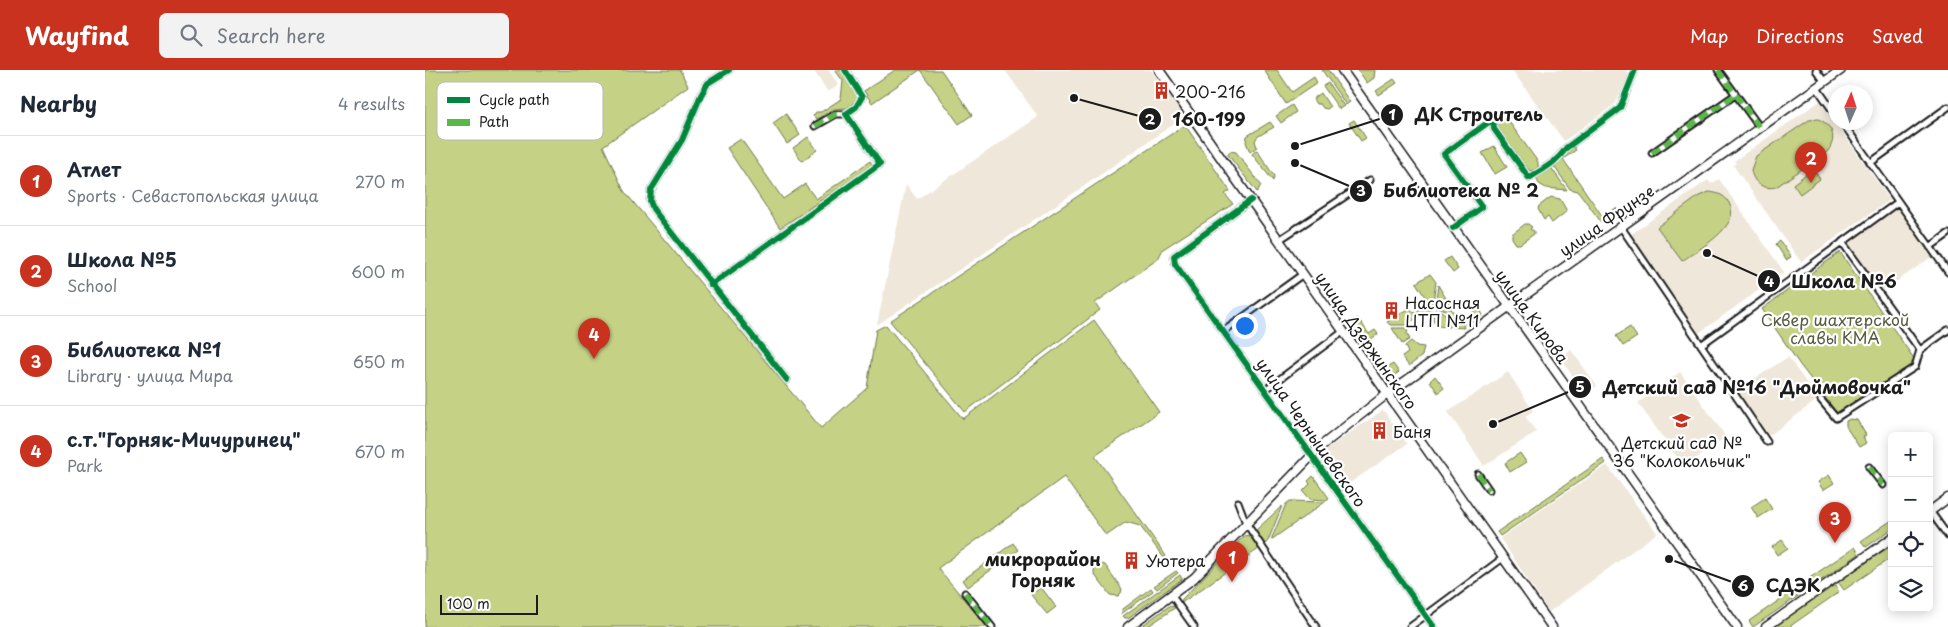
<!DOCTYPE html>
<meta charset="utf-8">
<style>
:root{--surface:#fff;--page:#f2f2f3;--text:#1f2937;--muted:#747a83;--line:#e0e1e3;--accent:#c8321e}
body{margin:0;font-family:"Playpen Sans",sans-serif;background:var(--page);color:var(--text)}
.controls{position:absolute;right:15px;bottom:15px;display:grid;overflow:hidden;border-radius:8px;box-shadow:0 2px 12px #0003}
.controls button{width:45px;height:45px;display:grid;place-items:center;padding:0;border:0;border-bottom:1px solid var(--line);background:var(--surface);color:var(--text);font:25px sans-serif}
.compass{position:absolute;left:1403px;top:15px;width:45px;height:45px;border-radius:50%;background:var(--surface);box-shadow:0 2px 12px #0003;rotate:3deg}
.scale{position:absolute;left:15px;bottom:12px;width:98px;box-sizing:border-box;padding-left:5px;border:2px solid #1c1c1c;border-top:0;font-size:14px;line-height:18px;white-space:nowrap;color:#1c1c1c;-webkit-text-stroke:4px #fff;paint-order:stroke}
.you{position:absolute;left:819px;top:255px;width:18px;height:18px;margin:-12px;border:4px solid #fff;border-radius:50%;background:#1a73e8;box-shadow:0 0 0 8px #1a73e833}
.badge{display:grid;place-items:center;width:32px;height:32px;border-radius:50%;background:var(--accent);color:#fff;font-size:16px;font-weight:700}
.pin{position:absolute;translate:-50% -41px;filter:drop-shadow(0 1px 2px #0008)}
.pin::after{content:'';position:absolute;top:26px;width:18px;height:15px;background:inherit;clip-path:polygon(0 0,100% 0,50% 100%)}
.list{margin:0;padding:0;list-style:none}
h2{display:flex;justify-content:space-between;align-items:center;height:65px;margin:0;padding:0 20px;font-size:21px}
h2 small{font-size:16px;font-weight:400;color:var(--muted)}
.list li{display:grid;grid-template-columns:32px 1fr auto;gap:15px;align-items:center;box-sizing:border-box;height:90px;padding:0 20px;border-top:1px solid var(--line)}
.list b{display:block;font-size:19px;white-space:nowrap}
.list p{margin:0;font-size:16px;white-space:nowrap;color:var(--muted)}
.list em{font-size:16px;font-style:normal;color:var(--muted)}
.icon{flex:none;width:28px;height:28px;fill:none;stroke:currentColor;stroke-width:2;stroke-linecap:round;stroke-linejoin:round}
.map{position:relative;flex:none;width:1523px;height:557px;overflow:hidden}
header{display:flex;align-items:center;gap:30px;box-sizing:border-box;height:70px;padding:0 25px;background:var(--accent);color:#fff}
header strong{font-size:24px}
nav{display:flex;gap:28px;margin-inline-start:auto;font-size:18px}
.search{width:350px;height:45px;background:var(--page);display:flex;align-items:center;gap:12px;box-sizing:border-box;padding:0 18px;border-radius:8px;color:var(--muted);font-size:19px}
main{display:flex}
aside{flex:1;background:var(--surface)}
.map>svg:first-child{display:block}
.built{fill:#efe7d9}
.green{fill:#c5d185;stroke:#707650}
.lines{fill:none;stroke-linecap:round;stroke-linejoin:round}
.street-casing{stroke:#1c1c1c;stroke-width:9}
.secondary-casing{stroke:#1c1c1c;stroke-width:11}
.street{stroke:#fff;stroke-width:5}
.secondary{stroke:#fff;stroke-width:8}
.quiet{stroke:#58b947;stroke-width:5;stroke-dasharray:10 5;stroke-linecap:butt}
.cycleway-casing{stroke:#fff;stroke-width:9}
.cycleway{stroke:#00873e;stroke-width:6}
.labels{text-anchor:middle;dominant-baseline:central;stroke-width:4.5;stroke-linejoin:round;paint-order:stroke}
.poi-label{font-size:16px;fill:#1c1c1c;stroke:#fff;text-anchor:start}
.street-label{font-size:16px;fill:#1c1c1c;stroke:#fff}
.park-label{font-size:16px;fill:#575b41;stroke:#fff}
.neighbourhood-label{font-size:18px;font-weight:bold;fill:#1c1c1c;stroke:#fff}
.key{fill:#fff;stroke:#bbb;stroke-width:1}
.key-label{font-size:14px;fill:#1c1c1c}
.leader{fill:none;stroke:#1c1c1c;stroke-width:2}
.callout-dot{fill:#1c1c1c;stroke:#fff;stroke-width:2}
.mark-label{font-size:15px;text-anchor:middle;font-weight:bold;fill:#fff}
.callout-label{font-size:18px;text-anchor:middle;font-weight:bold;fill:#1c1c1c;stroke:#fff;stroke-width:4.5;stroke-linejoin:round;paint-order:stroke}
</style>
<header>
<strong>Wayfind</strong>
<div class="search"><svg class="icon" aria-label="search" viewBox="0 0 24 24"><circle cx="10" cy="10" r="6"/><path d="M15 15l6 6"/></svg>Search here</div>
<nav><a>Map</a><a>Directions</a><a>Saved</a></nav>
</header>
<main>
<aside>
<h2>Nearby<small>4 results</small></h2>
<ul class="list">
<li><span class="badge">1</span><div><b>Атлет</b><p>Sports · Севастопольская улица</p></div><em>270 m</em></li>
<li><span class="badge">2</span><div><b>Школа №5</b><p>School</p></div><em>600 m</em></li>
<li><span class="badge">3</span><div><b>Библиотека №1</b><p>Library · улица Мира</p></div><em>650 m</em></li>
<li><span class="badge">4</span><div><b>с.т.&quot;Горняк-Мичуринец&quot;</b><p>Park</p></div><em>670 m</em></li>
</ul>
</aside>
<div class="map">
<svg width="1523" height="557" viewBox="0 0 1523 557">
<rect width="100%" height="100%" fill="#fff"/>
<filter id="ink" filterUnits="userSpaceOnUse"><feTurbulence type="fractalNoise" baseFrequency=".02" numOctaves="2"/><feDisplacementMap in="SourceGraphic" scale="10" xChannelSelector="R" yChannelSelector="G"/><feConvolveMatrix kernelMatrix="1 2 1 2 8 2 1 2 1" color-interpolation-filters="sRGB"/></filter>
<g filter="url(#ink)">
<path class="built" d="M388,0H403L414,15L403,22Z
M580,0H726L760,46L652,121L452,255L481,114L492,129L613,47Z
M1087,0H1202V7L1190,34L1139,71Z
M1395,31L1465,130L1376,192L1308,95L1311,93L1309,91Z
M1294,109L1359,202L1274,263L1205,165L1283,110L1286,114Z
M1474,137L1509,185L1457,222L1422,174Z
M1146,280L1172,316L1160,324L1135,288Z
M1363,287L1392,328V330L1345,365L1340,363L1311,321Z
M1083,302L1108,341L1100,346L1111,362L1059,396L1023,342Z
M1255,302L1301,367L1259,397L1213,333Z
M958,340L982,374L919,417L896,383Z
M1182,395L1232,463L1124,542L1075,468Z"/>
<path class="green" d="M0,0H255L263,16L178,76L199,121L396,358L442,318L451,260L461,255L538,349L669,250L734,342L670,386L741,486L739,488L715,456L701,452L681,466L639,407L513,498L562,557H0Z
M410,0H416L432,24V30L422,38L409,39L392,49L388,46L391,42H396L416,29L418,11Z
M470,0H516L547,45L534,54L495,0L447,33L439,21Z
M839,0H852L867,22L889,7L892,13L861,34Z
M897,0H903L925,32L921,35Z
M933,0H950L949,8L942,13Z
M969,9L972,13L954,25L951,21Z
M903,13L919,36L914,39L898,16Z
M896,23L905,37L902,39L898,38L895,34H891L888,29Z
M867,35L871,42L856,53L851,46Z
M361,44L375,65L362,74L348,53Z
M1077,48L1082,49L1113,92V98L1106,101L1102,98L1072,57V50Z
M1393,49C1408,55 1412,68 1403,81L1351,117C1338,120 1328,113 1326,100L1331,86L1384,50Z
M929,50L941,68L936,71L924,53Z
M845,52L849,57L832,67L830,71L832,77L825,82L821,72L822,66Z
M760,55L805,121L800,124L808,134L738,179L733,189L670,233L675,240L540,342L465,251Z
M383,67L392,80L377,91L368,78Z
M316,69L358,129L380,114L391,129L445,91L448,95L355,158L302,78Z
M1069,76L1082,97L1070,104L1057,83Z
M1149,77L1151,80L1138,89L1178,147L1191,138L1193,141L1176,152L1153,121L1145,119L1128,95Z
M832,80L849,106L848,111L827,84Z
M805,81L811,82L836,115L832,122L803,85Z
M1125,96L1142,120L1121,118L1114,114L1111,108Z
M1388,99L1395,109L1375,124L1368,114Z
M1284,122C1293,123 1300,125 1304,133C1318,156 1272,180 1257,191L1232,157L1274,126Z
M1126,127L1135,129L1142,141L1127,153L1123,147L1119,150L1113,139L1114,136Z
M1100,154H1103L1107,157L1105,159L1109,161V164L1095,174H1091L1087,168V164Z
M1355,171L1366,187L1361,190L1351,174Z
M1415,182L1490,290L1485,298L1412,343L1375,295L1337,239Z
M1025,187L1033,199L1028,203L1019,191Z
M1005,204L1011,212L1007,238L981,255H965L962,252L985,238L989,243L1004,233L991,213Z
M1013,215L1025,235L1024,236L1035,251H1037L1039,258L1027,257C1027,245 1022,238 1010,237Z
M1054,238L1058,245L1042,256L1037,250Z
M1009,240C1020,240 1024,247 1024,257L1013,256L1008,250Z
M933,248L944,264L950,260L953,264L939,274L925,254Z
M1205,257L1212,267L1198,276L1191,266Z
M967,258H983L982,264L985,269L977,274Z
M986,271L992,276L999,277L997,286L984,296L977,287L983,283L980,276Z
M944,273L961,298L968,294L974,302L964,309L940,275Z
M1010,306L1019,318L1013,323L1005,311Z
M1425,349L1432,350L1441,365L1438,367L1441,373L1434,377L1421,357V351Z
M1095,383L1101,392L1085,402L1080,393Z
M1178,389L1181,393L1075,466L1072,462Z
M1404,405L1409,413L1398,420L1393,412Z
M888,406L904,428L901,430L885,429L878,421L885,414L883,411Z
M1340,428L1347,439L1333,448L1326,437Z
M865,431L900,432L846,470L861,434Z
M857,436L843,471L839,475L830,461Z
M1467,450V459L1441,477L1436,471Z
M824,465L835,478L755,534L757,529L819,466Z
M1357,470L1363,478L1352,485L1347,477Z
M588,473L593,480L543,517L538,510Z
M1467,475V487L1419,520L1413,512Z
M1430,477L1434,484L1388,516L1383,509Z
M675,494L680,495L697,519L696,523L693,526L685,525L669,504V500Z
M751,501L753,503L732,519L729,516Z
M755,505L757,509L703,548H700L698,546Z
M1409,514L1414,522L1364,557H1347Z
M616,517L631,537L622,544L606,525Z
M726,518L728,521L696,544L698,539Z
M1372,518L1376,524L1328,557L1324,551Z
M744,536L751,537L722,557H715Z"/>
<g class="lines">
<defs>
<path id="street" d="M304,0L283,13L276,25L257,70L226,120L225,131L228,139L362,310
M1293,0L1335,58
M1391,0L1400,12
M1392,18L1410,44
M1417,52L1523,202
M390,56L411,44H421
M1227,83L1310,25
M1445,93L1523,37
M826,130L749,186L750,194L1009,557
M1196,157L1342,372
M1028,158L1057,137L1019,84L1068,49L1069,59L1104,108C1118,99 1132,92 1141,78L1195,38L1210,0
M854,170L945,110
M1417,172L1495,280
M1505,177L1523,164
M286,215L455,94L421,44L431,37L437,27L420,0
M799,261L878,204
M1276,275L1473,132
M1495,280L1523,260
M840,320L919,261
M1396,330L1411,348L1490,297L1495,280
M1444,397L1458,415
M1053,404L1064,420
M813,432L821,453L891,557
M1505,441L1523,466
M540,523L567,557
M747,526L769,557
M985,557L1078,488"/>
<path id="secondary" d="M734,0L1127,557
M917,0L1312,557
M1504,442L1523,428
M703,557L769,508L896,376L957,328L1096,228L1416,0
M1341,557L1467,468"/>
</defs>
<use href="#street" class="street-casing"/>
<use href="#secondary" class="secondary-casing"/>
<use href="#street" class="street"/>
<use href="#secondary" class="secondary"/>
<path class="quiet" d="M1293,0L1335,58
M390,56L411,44H421
M1227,83L1310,25
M1444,397L1458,415
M1053,404L1064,420
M540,523L567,557"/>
<defs>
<path id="cycleway" d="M304,0L283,13L276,25L257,70L226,120L225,131L228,139L362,310
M826,130L749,186L750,194L1009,557
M1028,158L1057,137L1019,84L1068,49L1069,59L1104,108C1118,99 1132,92 1141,78L1195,38L1210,0
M286,215L455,94L421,44L431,37L437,27L420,0"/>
</defs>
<use href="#cycleway" class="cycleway-casing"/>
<use href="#cycleway" class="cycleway"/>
</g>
</g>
<defs>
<symbol id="building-bare" viewBox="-9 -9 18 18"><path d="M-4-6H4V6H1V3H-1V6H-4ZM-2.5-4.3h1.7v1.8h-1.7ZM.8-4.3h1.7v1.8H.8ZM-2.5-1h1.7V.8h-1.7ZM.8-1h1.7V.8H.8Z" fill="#c8321e" stroke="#fff" stroke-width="2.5" paint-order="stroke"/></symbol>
<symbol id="school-bare" viewBox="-9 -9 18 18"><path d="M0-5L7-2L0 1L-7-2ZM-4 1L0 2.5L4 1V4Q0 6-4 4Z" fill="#c8321e" stroke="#fff" stroke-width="2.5" paint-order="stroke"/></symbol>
</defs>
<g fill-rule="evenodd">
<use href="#building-bare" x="724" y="8" width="25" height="25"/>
<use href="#building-bare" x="954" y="228" width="25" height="25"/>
<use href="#school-bare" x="1244" y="338" width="25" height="25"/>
<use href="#building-bare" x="942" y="348" width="25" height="25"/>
<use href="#building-bare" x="694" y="478" width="25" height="25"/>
</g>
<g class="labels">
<g class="poi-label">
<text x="750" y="21">200-216</text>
<text x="980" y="232">Насосная<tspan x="980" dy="18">ЦТП №11</tspan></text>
<text x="968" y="361">Баня</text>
<text x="1257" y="372" text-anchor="middle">Детский сад №<tspan x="1257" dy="18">36 "Колокольчик"</tspan></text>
<text x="721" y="490">Уютера</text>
</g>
<g class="street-label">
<text transform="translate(1181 150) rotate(-35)">улица Фрунзе</text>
<text transform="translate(1108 246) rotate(54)">улица Кирова</text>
<text transform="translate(942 270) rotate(55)">улица Дзержинского</text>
<text transform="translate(887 362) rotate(55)">улица Чернышевского</text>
</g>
<g class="park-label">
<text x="1410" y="249">Сквер шахтерской<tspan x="1410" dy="18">славы КМА</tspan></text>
</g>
<g class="neighbourhood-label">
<text x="618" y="488">микрорайон<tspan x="618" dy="21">Горняк</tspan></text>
</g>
</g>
<rect x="12" y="12" width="166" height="58" rx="8" class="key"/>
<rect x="22" y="27" width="23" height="6" fill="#00873e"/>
<rect x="22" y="49" width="23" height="7" fill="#58b947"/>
<g class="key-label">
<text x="54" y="35">Cycle path</text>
<text x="54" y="57">Path</text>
</g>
<path class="leader" d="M870 76L967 45M649 28L725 49M870 93L936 121M1282 183L1344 211M1068 354L1155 317M1244 489L1318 516"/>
<g class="callout-dot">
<circle cx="870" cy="76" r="5"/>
<circle cx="649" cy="28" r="5"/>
<circle cx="870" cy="93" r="5"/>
<circle cx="1282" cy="183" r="5"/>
<circle cx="1068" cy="354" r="5"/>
<circle cx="1244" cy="489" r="5"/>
<circle cx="967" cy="45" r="12"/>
<circle cx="725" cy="49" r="12"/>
<circle cx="936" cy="121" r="12"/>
<circle cx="1344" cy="211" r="12"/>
<circle cx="1155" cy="317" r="12"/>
<circle cx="1318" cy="516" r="12"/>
</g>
<g class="mark-label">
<text x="967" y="50">1</text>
<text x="725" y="55">2</text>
<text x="936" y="126">3</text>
<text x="1344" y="217">4</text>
<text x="1155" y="322">5</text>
<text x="1318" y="521">6</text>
</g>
<g class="callout-label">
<text x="1054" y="51">ДК Строитель</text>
<text x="784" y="56">160-199</text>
<text x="1036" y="127">Библиотека № 2</text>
<text x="1419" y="218">Школа №6</text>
<text x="1332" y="324">Детский сад №16 "Дюймовочка"</text>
<text x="1368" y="522">СДЭК</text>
</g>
</svg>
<div class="controls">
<button>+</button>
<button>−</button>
<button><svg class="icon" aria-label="locate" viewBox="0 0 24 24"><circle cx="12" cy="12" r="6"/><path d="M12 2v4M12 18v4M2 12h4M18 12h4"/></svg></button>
<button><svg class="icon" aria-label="layers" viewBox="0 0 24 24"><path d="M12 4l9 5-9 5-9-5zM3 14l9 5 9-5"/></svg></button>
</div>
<svg class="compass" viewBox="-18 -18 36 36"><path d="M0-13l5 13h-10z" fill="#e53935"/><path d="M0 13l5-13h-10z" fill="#747a83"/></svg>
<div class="scale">100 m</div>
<div class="you"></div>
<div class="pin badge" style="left:807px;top:512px">1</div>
<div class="pin badge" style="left:1386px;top:113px">2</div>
<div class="pin badge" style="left:1410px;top:473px">3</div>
<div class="pin badge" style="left:169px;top:289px">4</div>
</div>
</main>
